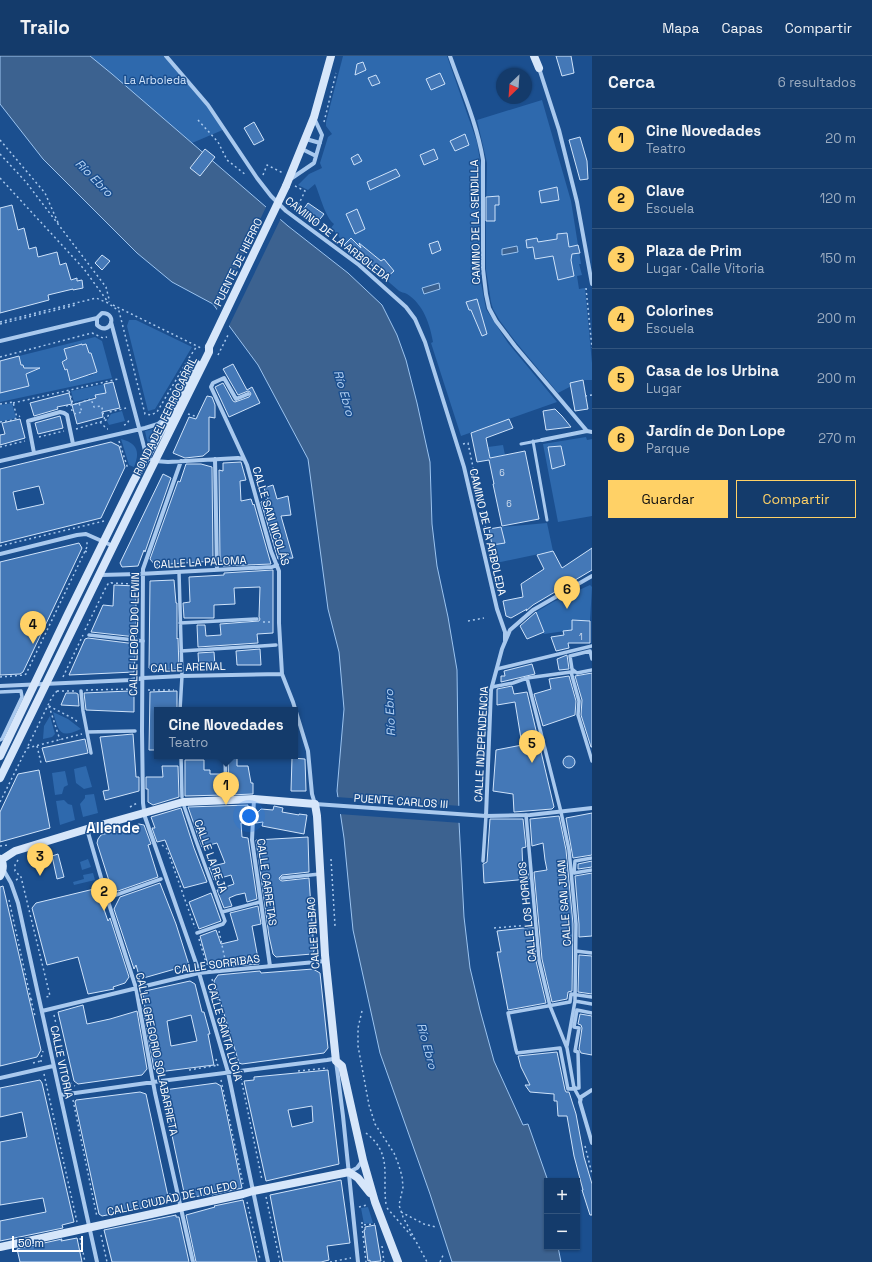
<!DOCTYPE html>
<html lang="es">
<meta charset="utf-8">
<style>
:root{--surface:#143b6b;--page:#214673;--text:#f1f3f6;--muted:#9dadc1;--line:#33557e;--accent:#ffd166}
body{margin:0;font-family:"Space Grotesk",sans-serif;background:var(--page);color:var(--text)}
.controls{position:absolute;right:12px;bottom:12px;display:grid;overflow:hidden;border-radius:0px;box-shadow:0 1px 3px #0004}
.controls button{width:36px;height:36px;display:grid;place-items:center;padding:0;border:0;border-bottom:1px solid var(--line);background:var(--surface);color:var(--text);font:20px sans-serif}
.compass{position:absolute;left:496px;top:12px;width:36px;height:36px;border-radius:50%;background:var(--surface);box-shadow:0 1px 3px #0004;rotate:205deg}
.scale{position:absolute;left:12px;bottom:10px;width:71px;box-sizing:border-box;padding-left:4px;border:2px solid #fff;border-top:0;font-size:11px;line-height:14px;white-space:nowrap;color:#fff;-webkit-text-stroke:3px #1b4f8f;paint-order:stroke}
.you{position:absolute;left:249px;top:760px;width:14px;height:14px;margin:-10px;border:3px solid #fff;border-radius:50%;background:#1a73e8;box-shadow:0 0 0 6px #1a73e833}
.badge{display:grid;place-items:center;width:26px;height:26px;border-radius:50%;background:var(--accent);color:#111;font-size:13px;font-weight:700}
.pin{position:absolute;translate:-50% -33px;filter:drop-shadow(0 1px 2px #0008)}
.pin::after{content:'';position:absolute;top:21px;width:14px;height:12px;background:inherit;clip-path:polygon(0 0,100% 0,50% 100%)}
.popup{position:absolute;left:154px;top:651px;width:144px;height:52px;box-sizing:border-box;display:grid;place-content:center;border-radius:0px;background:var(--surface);filter:drop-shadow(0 1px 3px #0005);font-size:13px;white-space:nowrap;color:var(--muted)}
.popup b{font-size:15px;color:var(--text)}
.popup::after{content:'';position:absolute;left:50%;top:100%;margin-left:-8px;border:8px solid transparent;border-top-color:var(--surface)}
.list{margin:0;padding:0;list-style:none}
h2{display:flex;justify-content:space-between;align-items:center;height:52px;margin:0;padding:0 16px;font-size:17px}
h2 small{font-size:13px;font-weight:400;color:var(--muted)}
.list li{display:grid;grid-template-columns:26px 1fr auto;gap:12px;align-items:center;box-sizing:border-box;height:60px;padding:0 16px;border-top:1px solid var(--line)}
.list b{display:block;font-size:15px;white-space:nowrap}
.list p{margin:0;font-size:13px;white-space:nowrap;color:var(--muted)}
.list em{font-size:13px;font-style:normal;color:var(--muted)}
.actions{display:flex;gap:8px;padding:12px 16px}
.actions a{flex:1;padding:9px 0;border:1px solid var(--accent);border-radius:0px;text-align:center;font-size:14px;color:var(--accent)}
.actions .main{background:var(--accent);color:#111}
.map{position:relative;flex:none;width:592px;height:1206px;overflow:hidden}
header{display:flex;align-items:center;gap:24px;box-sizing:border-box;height:56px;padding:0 20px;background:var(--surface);border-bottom:1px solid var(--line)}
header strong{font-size:19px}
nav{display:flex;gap:22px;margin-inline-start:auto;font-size:14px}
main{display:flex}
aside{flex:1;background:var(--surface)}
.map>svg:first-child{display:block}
.green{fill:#2e69ad;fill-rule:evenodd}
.water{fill:#3c6290;stroke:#9cc4f0}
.pier{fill:#1b4f8f}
.building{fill:#4478b7;stroke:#cfe3fa;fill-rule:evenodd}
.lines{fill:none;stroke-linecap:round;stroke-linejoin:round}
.path{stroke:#a9c9ee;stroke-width:1.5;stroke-dasharray:2 3;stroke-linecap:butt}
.service{stroke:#a9c9ee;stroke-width:3}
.pedestrian{stroke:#a9c9ee;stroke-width:3.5}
.minor{stroke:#a9c9ee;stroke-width:4}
.secondary{stroke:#d6e6fa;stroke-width:8}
.secondary-bridge{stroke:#d6e6fa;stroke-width:8}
.labels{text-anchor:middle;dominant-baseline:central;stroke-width:3;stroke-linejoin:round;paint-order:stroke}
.number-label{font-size:9px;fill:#d0dded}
.park-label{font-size:11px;fill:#cfe3fa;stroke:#1b4f8f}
.street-label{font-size:11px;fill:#fff;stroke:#1b4f8f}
.water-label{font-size:12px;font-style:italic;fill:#b5d3f5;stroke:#1b4f8f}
.district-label{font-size:15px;font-weight:bold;fill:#fff;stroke:#1b4f8f}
</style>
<header>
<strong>Trailo</strong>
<nav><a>Mapa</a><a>Capas</a><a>Compartir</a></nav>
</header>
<main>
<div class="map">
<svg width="592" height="1206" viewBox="0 0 592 1206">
<rect width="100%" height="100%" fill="#1b4f8f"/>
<path class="green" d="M89,0H166L208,49L225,73L192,87Z
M343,0H447L477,86L481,111L480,206L481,227L486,253L508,287L557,346L461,380L431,287L433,286C430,268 423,248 407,238C404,236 401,237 398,234C387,225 377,215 366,204L364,206L343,188L338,179L331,172L334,168C325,161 320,139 315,128L308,134L298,129L309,118L322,112L320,107L328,81L332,78L326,70V66Z
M542,44L571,145L581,208H579L582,219L577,220L579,233L585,232L592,307V324H583L558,337L515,285L500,265L493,253L491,246L486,214V159L487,107L477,64Z
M129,264H136L192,291L155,353L148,355L127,270Z
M95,281L102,285L112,322L0,346V337L29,330L26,312L23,311V309H21L19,300ZM82,288V289L86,288L89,297H91L96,316L92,318L93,319L88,320L87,317L77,319L78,322L69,323L67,313L64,314L61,306L67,303L64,293L73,289Z
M104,328L106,337L96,339V341L74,346L71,335Z
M12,347L16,362L0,366V349Z
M122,355L125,365L109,369L107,365L111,358Z
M158,372L150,389H148L145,375Z
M586,381L587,384L592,383V460L558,466L543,388Z
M121,383C138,387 140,397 134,411L129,409Z
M503,389L505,399L490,402L488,391Z
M547,467L553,495L496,507L492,489L504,487L501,471Z
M590,529L592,531L590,565L572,564V574L544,578L536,556L553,546Z
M53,656L68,663L81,673C59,683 59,676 53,656Z
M50,660L55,678L52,681L43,683L44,670Z
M86,710L92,731L84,733L76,727L74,713Z
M65,715L68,729L64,731L62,738L55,739L52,717Z
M94,738L98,757L83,761L80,748L85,742V739Z
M64,744L68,748L72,749L75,764L60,769L56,745Z
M88,803L91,811L82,814L80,806Z
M93,817L95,824L74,829L73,826L84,823L83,819Z
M368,1151L373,1167L364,1168L361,1152Z"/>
<path class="water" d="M0,0H90L112,18L288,170L348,217L382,249L397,279L406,304L417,347L430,406L432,468L437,510L448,561L457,614L459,766L464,861L470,912L480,954L494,1005L523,1069L528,1068L548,1125L547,1191H558L561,1206H452L430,1138L380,997L353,874L344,782L337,735L344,653L339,596L328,553L308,403L258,309L213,248L172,226L137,197L43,103L0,48Z
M517,190L518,196L502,199V193Z
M439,227L440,233L424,238L422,232Z"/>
<path class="pier" d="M267,149L281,162L228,272L216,256Z
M336,741L461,750V767L339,758Z"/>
<path class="building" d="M556,0H571L574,17L562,20Z
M363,6L366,14L355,19L357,8Z
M440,17L445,28L431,34L426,23Z
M376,19L380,27L372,30L368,22Z
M254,66L264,84L254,89L244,72Z
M465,78L469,89L455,95L450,85Z
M580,81L587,105L588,123L580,124L569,84Z
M205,93L215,101L200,120L190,112Z
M434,93L438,103L424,109L420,99Z
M358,98L362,105L354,109L351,102Z
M396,113L400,120L370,134L367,126Z
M557,131L559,144L541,147L539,135Z
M499,140V149H495V165H486V141Z
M308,147L324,158L317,167H314L301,157Z
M12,149L18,174L24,172L29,193L36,191L38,201L57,196L60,209L66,207L71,224L77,222V225L82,224L83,232L73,234V233L48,239L49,244L0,257V152Z
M357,153L365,173L355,178L346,158Z
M567,177L569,191L578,189L580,197L572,198L571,204L574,220L558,224L553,200L535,203L533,191L527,192L526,184L537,182L538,186L557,183V178Z
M351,182L361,192L359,187L381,205L384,203L394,215L385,223L366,203L364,206L344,189Z
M438,185L441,194L432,198L429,188Z
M102,199L110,205L102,214L95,207Z
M477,243L487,278L482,280L471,254H469L466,246Z
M82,288V289L86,288L89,297H91L97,316L70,325L67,313L65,314L62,306L67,303L64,293Z
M19,300L21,309H23L24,312H40L26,318L29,330L0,337V305Z
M233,308L247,334L252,331L260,347L229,361L215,331L223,327L233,345L235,346L249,341L251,338L250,336L248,335L238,339L223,313Z
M583,324L588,353L575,355L570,327Z
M113,326L120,352L102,356L103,361L77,368L72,349L96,342L95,339L106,337L104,328Z
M69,337L72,348L57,351L58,353L34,360L30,347Z
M207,340L212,341L215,349V362L209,361V395L203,400L185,402L173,397L189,361L196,363Z
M555,353L562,360L571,371L546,374L543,355Z
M60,360L63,372L38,378L35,367Z
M20,363L25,382L0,389V379L5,378L2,367Z
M509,363L513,372L486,382L490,402L525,395L539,463L502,470L493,428H494L489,404L477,406L471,377Z
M111,386L119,390L125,411L101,462L0,487V413ZM39,430L44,448L17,454L13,436Z
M561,390L565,409L552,413L548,391Z
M241,406L246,424L240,425L241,445L251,443L253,449L254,448L271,508L223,510V505H220L219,414L223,415V407Z
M186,408H201L212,411L213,505L155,509L150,503L178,425L180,426Z
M163,418L171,422L145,496L144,494L138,510L122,511L120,507Z
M273,429L277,443L288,440L291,459L281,460L293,502L278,503L261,446L268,443L264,432Z
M501,471L505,487L492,489L489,473Z
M79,487L82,492L23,616L20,618L0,619V506Z
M592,492V514L533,549L526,555L527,553L511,562L506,560L503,545L523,541L521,528L544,513L537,499L553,495L562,512Z
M273,514V577L257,578L258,587L198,591L197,569H205L206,580L221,579L220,568L259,565L260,563L259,561L260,531L234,532L235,548L214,549V562H184L183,547L190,546L189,521L224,519V517Z
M174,524L176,547H177V583L178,582L179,613L152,614L149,612L150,525Z
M114,529L136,530V581L91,576L103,549L113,550Z
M536,556L544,576L527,583L520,570Z
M572,564L590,565V587H568L569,592L556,595L551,581L564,579L563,575L572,574Z
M88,582L136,588L134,616L69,619L85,583Z
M260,593L261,609H237L236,595Z
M214,596L215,610H211V613H199L198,597Z
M567,599L569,613L559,614L557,603Z
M532,608L535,618L501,626V620H505L504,615Z
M592,617V691H591L581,659L582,644L575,620Z
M569,620L576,645L575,659L543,670L534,638L551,633L549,623Z
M512,630L514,638L527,636L554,751L552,753L514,756L513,738L493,735L496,694L522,689L515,646L497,649V633Z
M129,635L134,638V656L86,654L84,637Z
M177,635V654H157V694H149L150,636Z
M66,637H76L78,638L79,650L61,649Z
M133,678L136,721H139V735L105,744L103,735L109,734L100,681Z
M85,683L88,697L46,706L42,692Z
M228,700H237V710H248L251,727H253V738L229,739Z
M563 706a6 6 0 1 1 12 0a6 6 0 1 1-12 0Z
M292,702L305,703L306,735H291Z
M185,704H204V714H210V718H222L223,739L185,740Z
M162,710H178L179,741L153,749L148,746V733H146V721H163Z
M39,714L50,772L0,786V756L18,718Z
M248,749V767L249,765V767H241L242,781L248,782L257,843L247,846L245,837L236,839L229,842L232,850L224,852L217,834L234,828L231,819L214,824L209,811L225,807L217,787L202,791L188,751Z
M274,750L283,752L282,756L299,759V758L307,759L304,778L262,770L263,766L256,767L257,757L261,753L273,754Z
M181,752L194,792L207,826L184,832L165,784L157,786L152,772H155L151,761Z
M592,757V799L573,802L566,762Z
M559,760L566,794L573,868L572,935L568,936L567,943L552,946L542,903L534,816L547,814L545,804L543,787L532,790L530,763Z
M490,763H523L526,791L522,792L523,817H528L529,823L484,827L483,808L487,806Z
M139,768L144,769L151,788L148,789L158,821L118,835L111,831L97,787L98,783L101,779Z
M308,781L309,816L282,819L279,822L280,824L282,825L309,822L314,895L312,898L276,901L273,898L269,880L256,784Z
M58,798L64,821L57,823L52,800Z
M592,805V811L578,813V808Z
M592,817V880L579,881V868L575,820Z
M160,827L176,868L189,909L140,923L136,909L134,913L114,853L120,841Z
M3,830L41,994L37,1001L0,1010V831Z
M94,833L98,836L108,865L110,862L129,921L125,927L113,931L114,933L88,938L78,901L47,909L32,852L36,847Z
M211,837L221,865L199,873L189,846Z
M258,850L261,868L252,870L259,908L223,911L224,910L211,911L208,909L200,880L216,874L221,888L238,884L230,857Z
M533,871L536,905L546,947L508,954L497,896H501L497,875Z
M579,899L592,900V938L578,936Z
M313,913L320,917L328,992L324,997L242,1008L239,1007L214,925L218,919L260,915L261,917Z
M190,925L195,928L202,956H204L210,978H208L214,1009L158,1016L154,1013L143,952H145L143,937L145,935ZM191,959L197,985L171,990L167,965Z
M83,949L87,968L110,963L137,955L147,1013L142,1019L78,1028L74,1025L58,956Z
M580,958L592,960V999L581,997L579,993L582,972L581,969L578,968Z
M557,996L565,1034L566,1036H569L576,1058L584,1101L592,1128V1159H590L582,1134H583L574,1100L567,1060H558L557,1045H554V1038L530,1036L525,1029H530L521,1011L518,1000Z
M328,1014L339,1108L266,1125L244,1025L254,1024V1021ZM312,1050L313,1066L292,1071L288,1054Z
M40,1024L42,1027L74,1166L62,1169L63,1172L0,1185V1165L46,1156L43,1142L0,1149V1086L27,1081L22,1056L0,1061V1032Z
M216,1027L221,1030L242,1132L212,1139L211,1138L188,1142L185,1141L166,1051L162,1038L164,1034Z
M140,1036L146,1038L169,1145L167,1147L102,1160L99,1158L75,1046L76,1044Z
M341,1124L350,1187L327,1190L329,1204L321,1206H283L270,1139Z
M243,1144L257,1206H196L186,1159L215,1151L214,1150Z
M176,1159V1161H179L189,1206H112L104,1174Z
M375,1169L381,1205L370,1206V1204L368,1205L364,1174H365V1171Z
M77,1182L82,1206H20L17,1193L62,1183L61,1185Z"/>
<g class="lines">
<path class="path" d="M198,64L218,86L227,104L246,119
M324,66L336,17
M0,84L45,137L59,169
M0,98L26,126L106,231L109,243V246
M263,119L267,109L283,117
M0,122L84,213L108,246
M295,130L305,135L296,154
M586,232L592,292
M113,249L201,292
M0,266L96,242L108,247L119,255L145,358L151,359L157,356L186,307
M0,268L76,249
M218,299L229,277
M0,301L92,277L103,282L107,281
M189,302L197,290
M69,335L73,348
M585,340L592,339
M13,347L118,323
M79,347L91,343L94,351L101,350L102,352L105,365
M0,348L13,346L17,362
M66,350L71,349
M72,355L71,349L79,347L82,356L74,358
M188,358L198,361
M0,366L13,364L20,360
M100,366L106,364L110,356L126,352
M124,369L127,368L129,364
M76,373L100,366L107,373H108
M39,381L64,375
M119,385L127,410L129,413
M463,388L468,387L486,474
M0,391L25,385
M0,490L104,465
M85,495L89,497
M111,527L135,528
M468,565L484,562
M263,566H271
M85,574L106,531L108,528L111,527V526
M0,621L24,619L26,618L87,491V486H85
M63,621L83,579
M86,634L135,633V631
M148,634H174
M57,635H75
M57,635L52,641L27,692L82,678
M49,650L74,663L79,667
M49,650L60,684
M37,690L41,707
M0,746L27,692
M130,751L137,747
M162,789L167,793L195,872
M0,790L8,789
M331,803L335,870
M18,804L15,809V815L21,821
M16,824L21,821L50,940L46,941
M9,844L31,944
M494,872L530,869
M219,875L226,908
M199,883L207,910
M212,923L237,1009
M32,943L31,944L35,960
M362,955L358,972V990L369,1049L375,1068L394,1097L398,1107L402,1120L403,1131L399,1149L403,1161L427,1206
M54,959L69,1026L75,1030
M216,1003L218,1011
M41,1006V1002L43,995
M33,1007L41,1005
M189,1014L219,1009
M298,1015L328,1012
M44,1018L77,1166
M241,1022L262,1124
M221,1024L243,1128
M69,1026L70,1032
M73,1044L97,1161
M366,1077C393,1098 382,1120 386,1148
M585,1090L592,1118
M170,1137L171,1145
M266,1141L280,1206
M247,1146L260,1203
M359,1151L367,1149
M387,1152L415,1184
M401,1156L424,1168L436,1171
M362,1166V1169L375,1168
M362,1170L366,1206
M101,1179L107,1206
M80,1182L85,1206
M382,1190L384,1206
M330,1206L351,1202
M440,1206L444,1197"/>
<path class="service" d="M533,385L547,464
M521,388L542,384"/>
<path class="pedestrian" d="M179,516L182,620L180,654
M180,567L257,563
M89,579L143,585
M181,595L276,589
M592,603L590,595L570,600L572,613L577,617L592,614
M497,613L592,590
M574,616H571L579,645L578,659L592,705
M527,622L561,756L569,794L576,868L575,945
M492,631L513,627L527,622L571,616
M81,635L83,655L91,697
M0,636L21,635L22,641L2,683L0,684
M87,676L135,675
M181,700L182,741
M225,700L226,740
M184,750L195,782L225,865L223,868L197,877
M526,759L539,904L550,950L567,992L574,1032L580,1043
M592,802L575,805L574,817L592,814
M483,805L486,760
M282,822L320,818
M113,840L161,823
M222,856L260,846
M576,895L592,897
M592,941L571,938L570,946L508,957L516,994L517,997L560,992L568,1033L579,1032L578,996L575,995L579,972L574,971L577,954L592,957
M567,990L575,945L592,948"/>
<path class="minor" d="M166,0L208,49L257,122L271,140L286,155L359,209L406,251L415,263L425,286L464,411L497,553L505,576V585
M450,0C462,34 477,68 483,104V213L486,238L489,252L496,265L515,290L587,375L592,376
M539,12L559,74L577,146L592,228
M306,83L320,87
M302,93L316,100
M292,122L314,107L322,79L315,64
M111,266L147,402L155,405L168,406L238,402L244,403
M0,285L97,262L102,257C119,257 110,281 97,269V262
M248,338L236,343L224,322L213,327L211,331L247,409L271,495L279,515V567L282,618L293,646L308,695L312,738L315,748L486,760L530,759L592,752
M542,384L587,375
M34,397L28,365L60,356L64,357L67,359L73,388
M215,403L217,514
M0,405L145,372L158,368L165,362
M181,405L143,513L142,675L143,747L145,761L197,910L228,1016L268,1206
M0,498L77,479L86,478L113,490
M100,519L139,518L272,511L277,509
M0,630L131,624L143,622L182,620L282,618
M254,743L252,784L270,910
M486,760L491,634L502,593L510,574L533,554L592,520
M87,773L107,842L136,932L155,1037L193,1206
M3,813L11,827L18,847L97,1206
M42,955L199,917L326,905
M0,1022L53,1010
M592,1034L581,1041L580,1046L592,1087
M61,1039L161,1025L327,1004L333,1003L336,1005L343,1060L358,1206
M349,1116L357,1112L363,1104"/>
<path class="secondary" d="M534,0L539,12
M286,130L314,61L331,0
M0,700L67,560L133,426L197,308
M0,722L147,421L209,296V291
M0,803C5,808 3,814 0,820
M1,804L15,795L87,773L183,746L254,743L315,748L317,760L325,899L336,1005L342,1010L363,1104L375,1146L398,1206
M0,1191L243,1138L253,1135L349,1116L358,1122L370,1137"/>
<path class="secondary-bridge" d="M209,291L286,130"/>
</g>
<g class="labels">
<g class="number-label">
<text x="502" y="417">6</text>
<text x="509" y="448">6</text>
<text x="581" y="581">1</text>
</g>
<g class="park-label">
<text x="155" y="24">La Arboleda</text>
</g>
<g class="street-label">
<text transform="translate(475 166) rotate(-91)">CAMINO DE LA SENDILLA</text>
<text transform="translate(338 183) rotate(38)">CAMINO DE LA ARBOLEDA</text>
<text transform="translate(238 206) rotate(-64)">PUENTE DE HIERRO</text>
<text transform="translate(165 360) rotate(-64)">RONDA DEL FERROCARRIL</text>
<text transform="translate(271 460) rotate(73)">CALLE SAN NICOLÁS</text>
<text transform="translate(488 476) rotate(77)">CAMINO DE LA ARBOLEDA</text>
<text transform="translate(200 506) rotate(-3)">CALLE LA PALOMA</text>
<text transform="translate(134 578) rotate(-89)">CALLE LEOPOLDO LEWIN</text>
<text transform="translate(188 611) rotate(-2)">CALLE ARENAL</text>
<text transform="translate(481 688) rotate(-87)">CALLE INDEPENDENCIA</text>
<text transform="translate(401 745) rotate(4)">PUENTE CARLOS III</text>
<text transform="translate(211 800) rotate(70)">CALLE LA REJA</text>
<text transform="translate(267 826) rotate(82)">CALLE CARRETAS</text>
<text transform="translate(564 847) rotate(-94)">CALLE SAN JUAN</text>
<text transform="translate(527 856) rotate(-96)">CALLE LOS HORNOS</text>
<text transform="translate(313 877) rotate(-94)">CALLE BILBAO</text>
<text transform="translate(217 908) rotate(-8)">CALLE SORRIBAS</text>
<text transform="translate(225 976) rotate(74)">CALLE SANTA LUCÍA</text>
<text transform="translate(157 998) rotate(78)">CALLE GREGORIO SOLABARRIETA</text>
<text transform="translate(62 1006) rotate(78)">CALLE VITORIA</text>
<text transform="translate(172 1142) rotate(-12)">CALLE CIUDAD DE TOLEDO</text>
</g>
<g class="water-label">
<text transform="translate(94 122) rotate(45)">Río Ebro</text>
<text transform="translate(344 337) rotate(74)">Río Ebro</text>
<text transform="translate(390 657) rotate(-93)">Río Ebro</text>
<text transform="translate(427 990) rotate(75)">Río Ebro</text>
</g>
<g class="district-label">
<text x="113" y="771">Allende</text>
</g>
</g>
</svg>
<div class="controls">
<button>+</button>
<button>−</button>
</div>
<svg class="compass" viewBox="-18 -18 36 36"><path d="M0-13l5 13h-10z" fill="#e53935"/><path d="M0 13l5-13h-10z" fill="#9dadc1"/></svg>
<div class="scale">50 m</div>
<div class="you"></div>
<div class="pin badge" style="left:226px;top:749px">1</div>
<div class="popup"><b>Cine Novedades</b>Teatro</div>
<div class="pin badge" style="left:104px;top:855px">2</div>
<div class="pin badge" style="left:40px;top:820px">3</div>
<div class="pin badge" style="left:33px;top:588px">4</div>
<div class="pin badge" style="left:532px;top:707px">5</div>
<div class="pin badge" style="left:567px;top:553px">6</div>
</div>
<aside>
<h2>Cerca<small>6 resultados</small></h2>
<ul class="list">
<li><span class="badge">1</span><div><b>Cine Novedades</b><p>Teatro</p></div><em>20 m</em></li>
<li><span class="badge">2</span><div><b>Clave</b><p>Escuela</p></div><em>120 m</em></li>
<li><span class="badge">3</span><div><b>Plaza de Prim</b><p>Lugar · Calle Vitoria</p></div><em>150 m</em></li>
<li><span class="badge">4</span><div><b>Colorines</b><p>Escuela</p></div><em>200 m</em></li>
<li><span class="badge">5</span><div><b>Casa de los Urbina</b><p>Lugar</p></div><em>200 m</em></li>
<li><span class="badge">6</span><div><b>Jardín de Don Lope</b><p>Parque</p></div><em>270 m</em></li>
</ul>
<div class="actions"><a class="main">Guardar</a><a>Compartir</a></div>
</aside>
</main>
